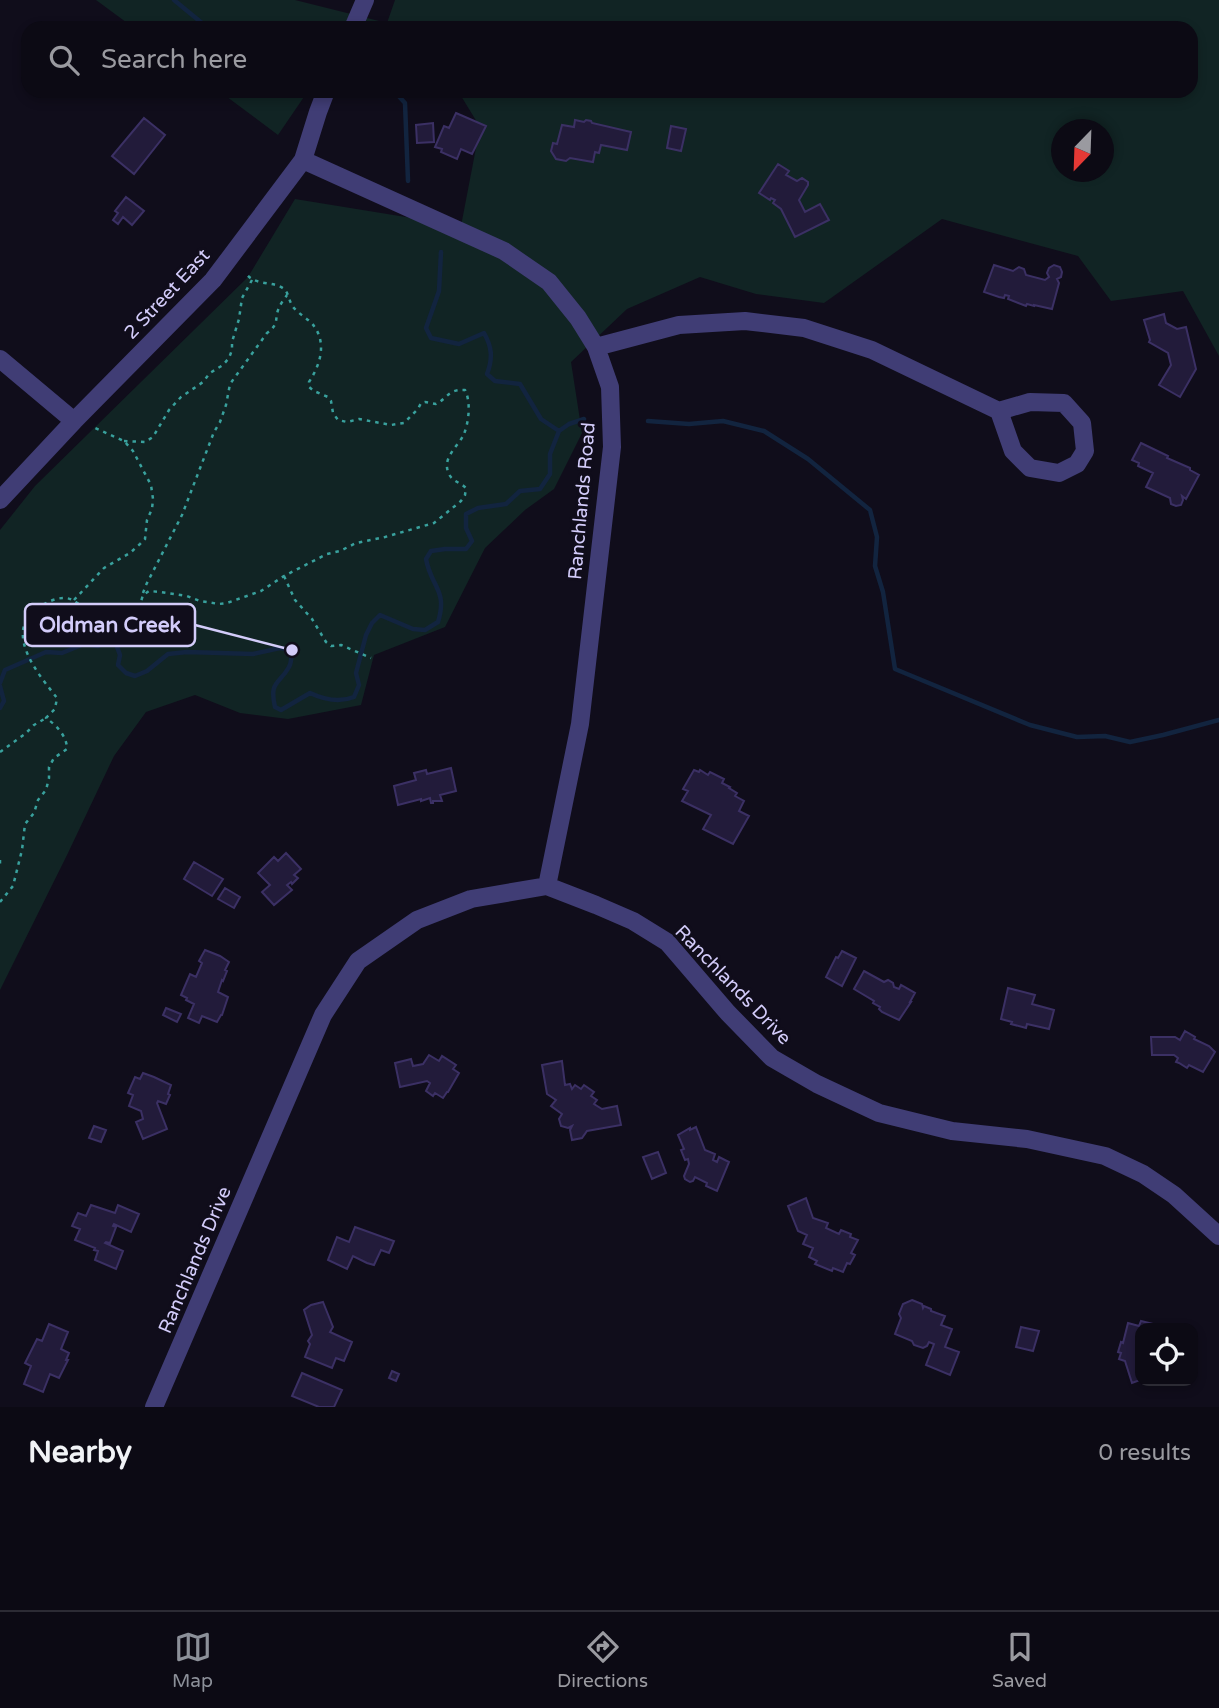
<!DOCTYPE html>
<style>
:root{--surface:#0c0a14;--page:#15131d;--text:#f1f3f6;--muted:#9a9aa0;--line:#2c2b34;--accent:#8c9099}
body{margin:0;font-family:"Varela Round",sans-serif;background:var(--page);color:var(--text)}
.controls{position:absolute;right:21px;bottom:21px;display:grid;overflow:hidden;border-radius:14px;box-shadow:0 4px 10px #0003}
.controls button{width:63px;height:63px;display:grid;place-items:center;padding:0;border:0;border-bottom:2px solid var(--line);background:var(--surface);color:var(--text);font:35px sans-serif}
.compass{position:absolute;left:1051px;top:119px;width:63px;height:63px;border-radius:50%;background:var(--surface);box-shadow:0 4px 10px #0003;rotate:203deg}
.list{margin:0;padding:0;list-style:none}
h2{display:flex;justify-content:space-between;align-items:center;height:91px;margin:0;padding:0 28px;font-size:30px}
h2 small{font-size:23px;font-weight:400;color:var(--muted)}
.icon{flex:none;width:38px;height:38px;fill:none;stroke:currentColor;stroke-width:2;stroke-linecap:round;stroke-linejoin:round}
.map{position:relative;flex:none;width:1219px;height:1407px;overflow:hidden}
.search{position:absolute;background:var(--surface);box-shadow:0 4px 10px #0003;left:21px;right:21px;top:21px;height:77px;display:flex;align-items:center;gap:18px;box-sizing:border-box;padding:0 24px;border-radius:21px;color:var(--muted);font-size:26px}
.sheet{height:203px;background:var(--surface)}
nav{display:flex;justify-content:space-around;align-items:center;box-sizing:border-box;height:98px;border-top:2px solid var(--line);background:var(--surface);font-size:19px;color:var(--muted)}
nav a{display:grid;justify-items:center;gap:4px}
nav .on{color:var(--accent)}
.map>svg:first-child{display:block}
.green{fill:#112424;fill-rule:evenodd}
.lines{fill:none;stroke-linecap:round;stroke-linejoin:round}
.stream{stroke:#12243f;stroke-width:4.5}
.building{fill:#221b3a;stroke:#3b3064;stroke-width:2}
.path{stroke:#39a19d;stroke-width:2.5;stroke-dasharray:3.5 5;stroke-linecap:butt}
.minor{stroke:#403d75;stroke-width:18}
.labels{text-anchor:middle;dominant-baseline:central;stroke-width:6;stroke-linejoin:round;paint-order:stroke}
.street-label{font-size:19px;fill:#d3ccfa;stroke:#100d1b}
.leader{fill:none;stroke:#d3ccfa;stroke-width:2.5}
.callout-dot{fill:#d3ccfa;stroke:#100d1b;stroke-width:2.5}
.callout{fill:#100d1b;stroke:#d3ccfa;stroke-width:2.5}
.callout-label{font-size:21px;text-anchor:middle;font-weight:bold;fill:#d3ccfa}
</style>
<div class="map">
<svg width="1219" height="1407" viewBox="0 0 1219 1407">
<rect width="100%" height="100%" fill="#100d1b"/>
<path class="green" d="M96,0H295L387,23L395,0H1219V356L1183,291L1111,301L1078,256L942,219L824,303L756,294L700,277L627,309L571,362L582,433L554,489L525,510L485,548L445,627L374,655L361,705L288,719L240,713L195,695L146,712L114,756L68,853L0,990V530L35,486L248,277L295,199L461,226L480,127L458,91H1191V28H134ZM1062,130H1104V172H1062Z
M219,91H308L278,135Z"/>
<g class="lines">
<path class="stream" d="M174,0L208,28
M394,91L405,103L408,181
M441,252L439,291L426,328L431,338L459,344L484,333C492,347 493,358 487,374L495,381L520,384L541,419L559,431
M648,421L689,424L723,421L764,431L808,459L870,510L877,537L875,566L883,592L895,669L1030,725L1077,737L1105,736L1130,742L1163,735L1219,720
M559,431L569,424L584,419
M0,683L5,670L46,652L62,653L84,644L98,646L108,640L116,644L120,655L118,665L126,673L135,676L147,671L168,654L187,652L253,654L280,648L292,650C291,656 292,662 289,667C279,685 269,681 275,707L281,710L310,693C325,700 339,703 354,697L359,685L356,673L366,635L372,623L380,615L413,629L425,630L438,622C448,590 431,587 426,559L431,551L445,549H466L472,541L466,528V514L478,508L506,504L520,491L540,489L550,474V454L559,431
M0,686L4,701L0,708"/>
</g>
<path class="building" d="M456,113L486,126L472,154L461,149L457,159L441,152L442,149L435,147L444,126L449,128Z
M144,118L165,135L134,174L112,156Z
M575,120L584,122L586,120L591,121L592,123L631,132L627,150L601,145L599,153L595,152L593,162L570,158L566,161L556,159L551,151L553,143L557,144L562,125L574,127Z
M433,123L434,142L417,143L416,125Z
M671,126L686,129L681,151L667,148Z
M778,164L789,171L786,175L797,181L802,178L808,182V185L799,200L805,212L820,204L829,220L795,237L781,209L773,203L775,200L771,198L770,200L759,193Z
M126,197L144,211L132,225L123,217L118,224L113,220L118,213L115,211Z
M994,265L1013,271L1019,267L1024,269L1026,275L1045,280L1049,277L1047,273L1049,268L1054,265L1060,267L1062,272L1061,277L1057,279L1059,283L1052,309L1034,305V306L1027,304L1026,306L1008,299L1009,296L1005,295L1004,298L999,297L984,292Z
M1164,314L1166,323L1177,329L1186,327L1196,369L1180,397L1159,385L1171,365L1168,353L1149,342L1150,340L1144,320Z
M1141,443L1168,456L1167,458L1190,468V470L1199,475L1186,499L1182,496L1183,500L1181,505L1176,506L1171,504L1170,498L1146,487L1153,473L1138,466L1139,463L1132,460Z
M451,768L456,791L440,795L442,801H433V803H431L430,798L421,801V799L398,805L394,786L416,780L414,773L426,770L427,774Z
M694,770L699,772L700,770L708,775L710,772L724,779L722,783L730,787L729,788L737,793L735,796L744,801L739,811L749,816L733,844L703,829L711,815L682,801L688,791L683,789Z
M286,853L301,869L294,875L298,878L292,884L291,882L287,885L292,890L274,905L262,892L270,885L258,873L274,857L278,861Z
M194,862L223,879L212,896L184,879Z
M225,888L240,897L234,908L218,899Z
M205,950L220,956L229,962L225,970L227,971L223,981L222,980L218,992L228,997L222,1015H221L217,1022L202,1016L199,1023L188,1018L194,1004L186,1000L187,998L181,995L190,974L196,977L202,963L199,961Z
M842,951L856,958L842,986L826,977L836,957L838,958Z
M864,971L884,982L888,980L893,983L894,987L899,989L901,985L915,993L910,1002H911L899,1020L882,1012L879,1009L880,1007L873,1003L874,1001L854,989Z
M1008,988L1035,995L1032,1004L1054,1010L1049,1029L1027,1024L1026,1028L1011,1024L1012,1022L1001,1019Z
M166,1008L181,1014L177,1022L163,1015Z
M1185,1031L1195,1037L1194,1039L1209,1046L1215,1052L1203,1072L1189,1065L1187,1068L1179,1063L1176,1062L1178,1058L1174,1055H1152L1151,1037H1175L1180,1040Z
M429,1055L439,1061L442,1056L456,1065L453,1069L459,1073L448,1092H447L443,1098L435,1093L433,1096L426,1091L430,1083L427,1081L400,1087L395,1063L411,1059L413,1066L423,1064Z
M562,1061L565,1085L570,1084L572,1089L575,1085L581,1089L584,1085L594,1092L591,1096L597,1100L594,1104L602,1109L617,1106L621,1125L587,1131L582,1138L572,1140L570,1130L572,1126L568,1128L561,1126L559,1119L562,1114L551,1106L556,1100L547,1094L542,1065Z
M143,1073L154,1077L171,1085L168,1094L170,1095L166,1104L158,1101L157,1103L167,1129L143,1139L136,1122L143,1119L141,1111L129,1106L133,1095L128,1093L135,1077L140,1079Z
M94,1126L106,1130L101,1142L89,1138Z
M696,1127L705,1150L715,1154L713,1160L717,1162L719,1157L729,1162L717,1191L706,1186L707,1183L695,1177L693,1181L690,1182L685,1179L684,1176L689,1164L688,1159L685,1160L681,1150L684,1149L678,1135L690,1128V1130Z
M658,1152L666,1173L652,1179L643,1157Z
M806,1198L813,1218L828,1223L826,1228L839,1234L841,1230L851,1234L850,1237L858,1240L851,1253L855,1255L850,1264L847,1263L843,1272L833,1268L832,1271L815,1264L817,1261L809,1257L813,1248L803,1244L807,1235L798,1231L788,1206Z
M91,1205L115,1213L118,1205L139,1214L131,1232L114,1224L113,1226L116,1227L110,1243L106,1242L105,1243L123,1251L116,1269L95,1260L98,1251L94,1250L95,1248L75,1240L80,1229L72,1226L78,1213L86,1216Z
M355,1227L394,1241L389,1253L381,1250L374,1265L367,1263L353,1256L347,1269L328,1260L337,1237L349,1242Z
M912,1300L922,1304L923,1308L924,1306L931,1309V1311L945,1316L941,1325L952,1329L945,1347L959,1352L950,1375L926,1365L934,1344L929,1342L927,1346L923,1348L914,1345L912,1341L895,1334L901,1318L899,1314L903,1304Z
M323,1302L333,1327L330,1332L352,1342L344,1361L336,1358L332,1368L305,1357L310,1344L308,1341L312,1335L304,1310L311,1305Z
M1141,1321L1153,1324L1152,1328H1140V1380L1132,1383L1125,1361L1119,1359L1121,1353L1118,1352L1121,1342L1123,1343L1128,1323L1139,1326Z
M49,1324L68,1332L61,1349L69,1353L66,1360H68L59,1378L50,1374L43,1392L24,1384L31,1366L25,1363L37,1339L42,1341Z
M1021,1327L1039,1331L1033,1351L1016,1347Z
M392,1371L399,1374L396,1381L389,1378Z
M302,1373L342,1390L334,1407H319L292,1396Z"/>
<g class="lines">
<path class="path" d="M124,441L145,442L153,437L169,410L181,397L203,382L210,373L223,365L229,358L232,350V342L239,319L242,298L252,280
M284,576L295,600L312,619L326,642L331,646L341,645L371,658
M143,593L146,585L182,515L214,432L220,422L226,405L230,384L267,333C281,323 273,318 280,306C281,303 285,298 287,295
M74,600L104,568L130,553L140,544L145,539L147,520L152,509L153,499L151,485L133,451L124,441L95,428
M0,752L25,734L34,725L46,718
M0,860V866
M0,902L13,886L22,850L25,824L34,813L38,800L46,790L49,778V767L54,758L67,749C67,736 56,725 46,718L55,709L57,698C40,676 4,635 35,610C43,604 54,598 64,598C76,598 81,609 93,612C100,613 106,610 114,610C121,610 128,612 135,612L139,608L143,595L149,591L161,592L187,596L200,601L219,604L227,603L261,591L284,576L327,554L340,551L356,543L385,537L434,523L461,501L465,495L466,488C461,483 452,481 449,474C441,458 458,447 464,434C469,421 471,402 465,390C448,389 448,398 436,404L425,402L421,403L418,409L404,423L391,425L359,419L347,422L338,420L333,413L331,401L328,397L314,391L309,387V382C320,365 327,344 314,326C310,320 300,315 294,308C289,303 289,293 284,289C273,280 254,287 245,272"/>
<path class="minor" d="M353,28L365,0
M303,160L504,251L549,282L578,318L596,347L610,387L612,447L580,724L547,886
M596,347L679,325L745,321L804,328L872,350L999,411
M0,359L74,421
M1030,402L1064,403L1082,423L1085,451L1077,464L1059,473L1030,468L1013,451L999,411Z
M0,500L74,421L213,280L303,160L318,112L326,91
M154,1407L323,1015L358,961L417,920L471,899L547,886L596,905L633,921L667,942L728,1013L772,1058L817,1084L879,1113L952,1131L1027,1139L1105,1156L1143,1174L1174,1195L1219,1236"/>
</g>
<g class="labels">
<g class="street-label">
<text transform="translate(167 294) rotate(-47)">2 Street East</text>
<text transform="translate(582 501) rotate(-85)">Ranchlands Road</text>
<text transform="translate(733 985) rotate(46)">Ranchlands Drive</text>
<text transform="translate(195 1260) rotate(-67)">Ranchlands Drive</text>
</g>
</g>
<path class="leader" d="M292 650L195 625"/>
<circle class="callout-dot" cx="292" cy="650" r="7"/>
<rect class="callout" x="25" y="604" width="170" height="42" rx="7"/>
<g class="callout-label">
<text x="110" y="632">Oldman Creek</text>
</g>
</svg>
<div class="controls">
<button><svg class="icon" aria-label="locate" viewBox="0 0 24 24"><circle cx="12" cy="12" r="6"/><path d="M12 2v4M12 18v4M2 12h4M18 12h4"/></svg></button>
</div>
<svg class="compass" viewBox="-18 -18 36 36"><path d="M0-13l5 13h-10z" fill="#e53935"/><path d="M0 13l5-13h-10z" fill="#9a9aa0"/></svg>
<div class="search"><svg class="icon" aria-label="search" viewBox="0 0 24 24"><circle cx="10" cy="10" r="6"/><path d="M15 15l6 6"/></svg>Search here</div>
</div>
<section class="sheet">
<h2>Nearby<small>0 results</small></h2>
<ul class="list">
</ul>
</section>
<nav>
<a class="on"><svg class="icon" aria-label="map" viewBox="0 0 24 24"><path d="M3 6l6-2 6 2 6-2v14l-6 2-6-2-6 2zM9 4v14M15 6v14"/></svg>Map</a>
<a><svg class="icon" aria-label="directions" viewBox="0 0 24 24"><path d="M12 3l9 9-9 9-9-9zM9 14v-3h6M13 9l2 2-2 2"/></svg>Directions</a>
<a><svg class="icon" aria-label="saved" viewBox="0 0 24 24"><path d="M7 4h10v16l-5-4-5 4z"/></svg>Saved</a>
</nav>
